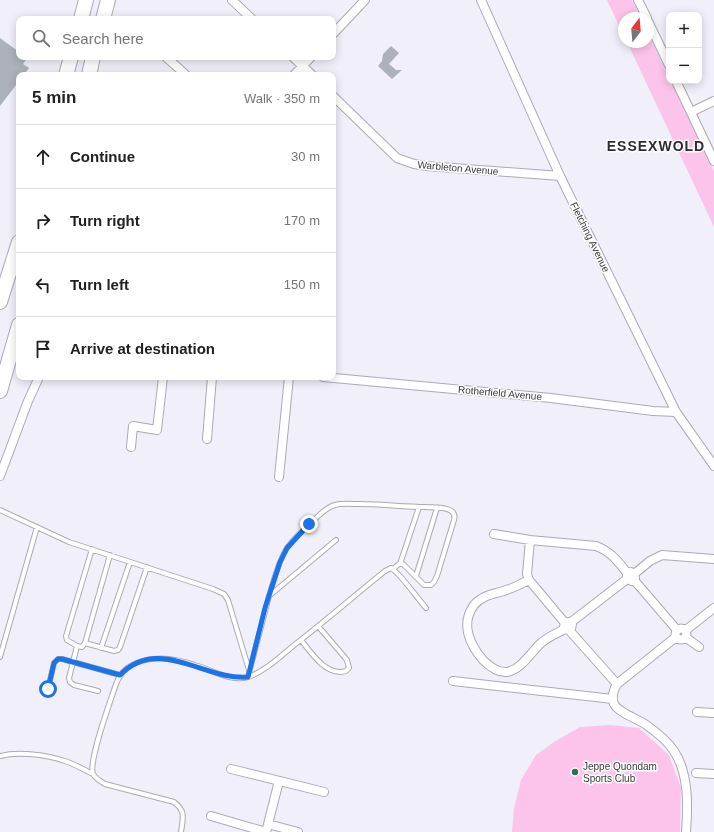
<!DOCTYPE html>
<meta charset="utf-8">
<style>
:root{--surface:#fff;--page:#f2f2f2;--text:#202124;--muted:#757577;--line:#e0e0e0}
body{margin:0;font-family:Arial,sans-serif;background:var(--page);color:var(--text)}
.controls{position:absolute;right:12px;top:12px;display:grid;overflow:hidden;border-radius:8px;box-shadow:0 2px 10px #0003}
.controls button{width:36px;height:36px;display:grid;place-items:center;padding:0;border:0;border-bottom:1px solid var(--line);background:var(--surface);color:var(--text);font:20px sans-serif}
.compass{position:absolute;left:618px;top:12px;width:36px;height:36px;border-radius:50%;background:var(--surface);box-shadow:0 2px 10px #0003;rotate:16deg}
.stop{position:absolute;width:12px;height:12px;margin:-9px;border:3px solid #1a73e8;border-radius:50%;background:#fff}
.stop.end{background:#1a73e8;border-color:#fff;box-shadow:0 1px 4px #0008}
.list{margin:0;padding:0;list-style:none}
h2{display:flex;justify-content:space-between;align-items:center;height:52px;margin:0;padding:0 16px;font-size:17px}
h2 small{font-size:13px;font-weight:400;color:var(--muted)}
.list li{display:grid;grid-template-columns:26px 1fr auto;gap:12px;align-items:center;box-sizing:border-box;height:64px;padding:0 16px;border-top:1px solid var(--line)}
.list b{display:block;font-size:15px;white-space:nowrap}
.list em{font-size:13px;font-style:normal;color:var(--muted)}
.icon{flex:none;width:22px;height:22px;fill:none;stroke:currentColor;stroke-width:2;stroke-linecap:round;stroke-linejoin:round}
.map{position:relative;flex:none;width:714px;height:832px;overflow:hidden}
.search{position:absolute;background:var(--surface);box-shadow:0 2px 10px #0003;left:16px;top:16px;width:320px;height:44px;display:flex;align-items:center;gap:10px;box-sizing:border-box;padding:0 14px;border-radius:8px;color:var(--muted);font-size:15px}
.panel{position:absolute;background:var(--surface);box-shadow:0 2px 10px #0003;left:16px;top:72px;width:320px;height:308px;border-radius:8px}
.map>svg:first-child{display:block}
.green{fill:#fcc4ea}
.building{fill:#adb1b9}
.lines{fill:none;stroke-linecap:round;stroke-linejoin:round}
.lane-casing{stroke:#abaab4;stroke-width:6}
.street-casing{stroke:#abaab4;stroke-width:10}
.highway-casing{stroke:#abaab4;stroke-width:16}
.lane{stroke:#fff;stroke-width:4}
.street{stroke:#fff;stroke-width:8}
.highway{stroke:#fff;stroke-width:14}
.route{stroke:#1a73e8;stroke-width:5}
.poi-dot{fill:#316f5a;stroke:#fefefe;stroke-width:1.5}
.labels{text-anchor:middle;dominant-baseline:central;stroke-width:3;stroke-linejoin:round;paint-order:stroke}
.street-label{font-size:10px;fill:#3a3a3d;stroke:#fefefe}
.poi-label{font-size:10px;fill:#3a3a3d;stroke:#fefefe;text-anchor:start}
.district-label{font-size:14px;font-weight:bold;letter-spacing:1px;fill:#2c2c33;stroke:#fefefe}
</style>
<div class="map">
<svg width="714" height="832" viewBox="0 0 714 832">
<rect width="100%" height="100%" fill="#f1f0fa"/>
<path class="green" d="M607,0H632L641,18H624V36Z
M648,33L669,77V81H671L714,171V227L627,42H648Z
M610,725L639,728L669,755L681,788L680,832H512L514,808L521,780L536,755L554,742L580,727Z"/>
<path class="building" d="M0,38L19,52V57H28L23,64L29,68L24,75H19V81L0,106Z
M391,46L399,53L389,64L396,70H402L392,79L378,66L382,61L383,54Z"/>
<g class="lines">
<defs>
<path id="lane" d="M0,510L69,542L213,589L224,594L228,600L249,670
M92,549L66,636L67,640L77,646L82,647L85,643L110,555
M400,564L419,507
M416,576L437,508
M269,596C274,580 278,562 287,548C295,537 305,528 315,519C320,514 327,507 335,505C342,503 351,504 359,504C381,504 404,507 426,507C436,508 458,506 454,520L437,576L434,582L431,585H424L403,564H399L393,569
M301,640C311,653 327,677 346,671L349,668L347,660L318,626
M85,643L114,651L118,650L120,647L147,567
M77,646L69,678L70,682L74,685L98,691
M101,648L130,562
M0,657L37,527
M248,677L269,596L336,540
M48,689L54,663L58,659H62L120,675
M0,756C19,751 47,755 65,761C75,764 84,770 93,774
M181,832C183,818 186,811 174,802L105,784C100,781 96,779 93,774C88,761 111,700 116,684C121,671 129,665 142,661C162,655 183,661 201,667C215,672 234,682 248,677C264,672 281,656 293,646C324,622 354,596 385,571L391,568C400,573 418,599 426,608"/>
<path id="street" d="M232,0L252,19
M481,0L560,176L676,412L714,466
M638,0L647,18
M648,21L669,65
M333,34L365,0
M166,57L186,75
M293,57L312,75
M294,75L311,57
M676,81L714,161
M333,96L397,158L414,164L427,166L560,176
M691,112L714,101
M323,377L551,398L653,411L676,412
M207,439L212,377
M131,447L133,426L157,430L163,377
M0,476L28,401L39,377
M279,477L289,377
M494,534L530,540L596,546C610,551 619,562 627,573
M530,540L527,574L529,580L565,623
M634,574L650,561L662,555L714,559
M529,580C522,583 516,587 509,589C497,594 483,594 474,605C460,624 470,645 483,660C489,666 497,673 507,672C522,669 531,652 541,643C548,637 557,633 565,629L569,630L571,629L572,624L569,622L565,623L564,627L565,629
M634,580L677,630
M570,623L627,579V573L631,572L634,574L635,578L632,581L627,579
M675.5 634a5.5 5.5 0 1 1 11 0a5.5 5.5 0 1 1-11 0Z
M569,630L617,684
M686,630L714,608
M676,637L617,684C613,691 611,697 614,704C618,712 637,719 645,724C655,731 667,740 674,751C689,774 688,806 686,832
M685,637L699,647
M453,681L613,699
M697,712L714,713
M231,769L324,792
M696,773L714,774
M211,816L266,832
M268,824L298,832
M266,832L279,781"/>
<path id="highway" d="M81,19L86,0
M103,19L108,0
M66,75L71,57
M89,75L93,57
M0,302L19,242
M0,391L19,325"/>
</defs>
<use href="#lane" class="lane-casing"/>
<use href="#street" class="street-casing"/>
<use href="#highway" class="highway-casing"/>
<use href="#lane" class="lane"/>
<use href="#street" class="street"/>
<use href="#highway" class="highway"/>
</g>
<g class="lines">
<path class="route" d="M48,689L54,663L58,659H62L120,675C159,635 205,681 248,677L265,608L280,562L287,548L309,524"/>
</g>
<circle class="poi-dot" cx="575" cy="772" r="4"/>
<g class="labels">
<g class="street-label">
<text transform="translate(458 168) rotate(5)">Warbleton Avenue</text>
<text transform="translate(590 237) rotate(64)">Fletching Avenue</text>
<text transform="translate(500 393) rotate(5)">Rotherfield Avenue</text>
</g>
<g class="poi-label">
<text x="583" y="766">Jeppe Quondam<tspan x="583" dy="12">Sports Club</tspan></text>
</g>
<g class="district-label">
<text x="656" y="146">ESSEXWOLD</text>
</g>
</g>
</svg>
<div class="controls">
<button>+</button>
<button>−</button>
</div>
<svg class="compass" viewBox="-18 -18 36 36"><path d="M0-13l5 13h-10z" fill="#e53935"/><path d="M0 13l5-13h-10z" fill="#757577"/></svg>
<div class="stop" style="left:48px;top:689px"></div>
<div class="stop end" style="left:309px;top:524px"></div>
<div class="search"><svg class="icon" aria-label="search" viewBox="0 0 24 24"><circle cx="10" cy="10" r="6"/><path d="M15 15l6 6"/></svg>Search here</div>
<section class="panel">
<h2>5 min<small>Walk · 350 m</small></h2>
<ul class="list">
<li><svg class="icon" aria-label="ahead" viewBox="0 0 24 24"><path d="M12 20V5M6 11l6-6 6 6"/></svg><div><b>Continue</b></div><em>30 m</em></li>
<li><svg class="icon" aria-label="right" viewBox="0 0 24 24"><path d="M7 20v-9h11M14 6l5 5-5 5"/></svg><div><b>Turn right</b></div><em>170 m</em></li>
<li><svg class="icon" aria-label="left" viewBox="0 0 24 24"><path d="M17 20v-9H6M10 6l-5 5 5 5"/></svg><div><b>Turn left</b></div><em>150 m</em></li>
<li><svg class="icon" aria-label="arrive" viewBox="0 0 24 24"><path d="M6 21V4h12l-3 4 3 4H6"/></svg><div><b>Arrive at destination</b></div></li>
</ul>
</section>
</div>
